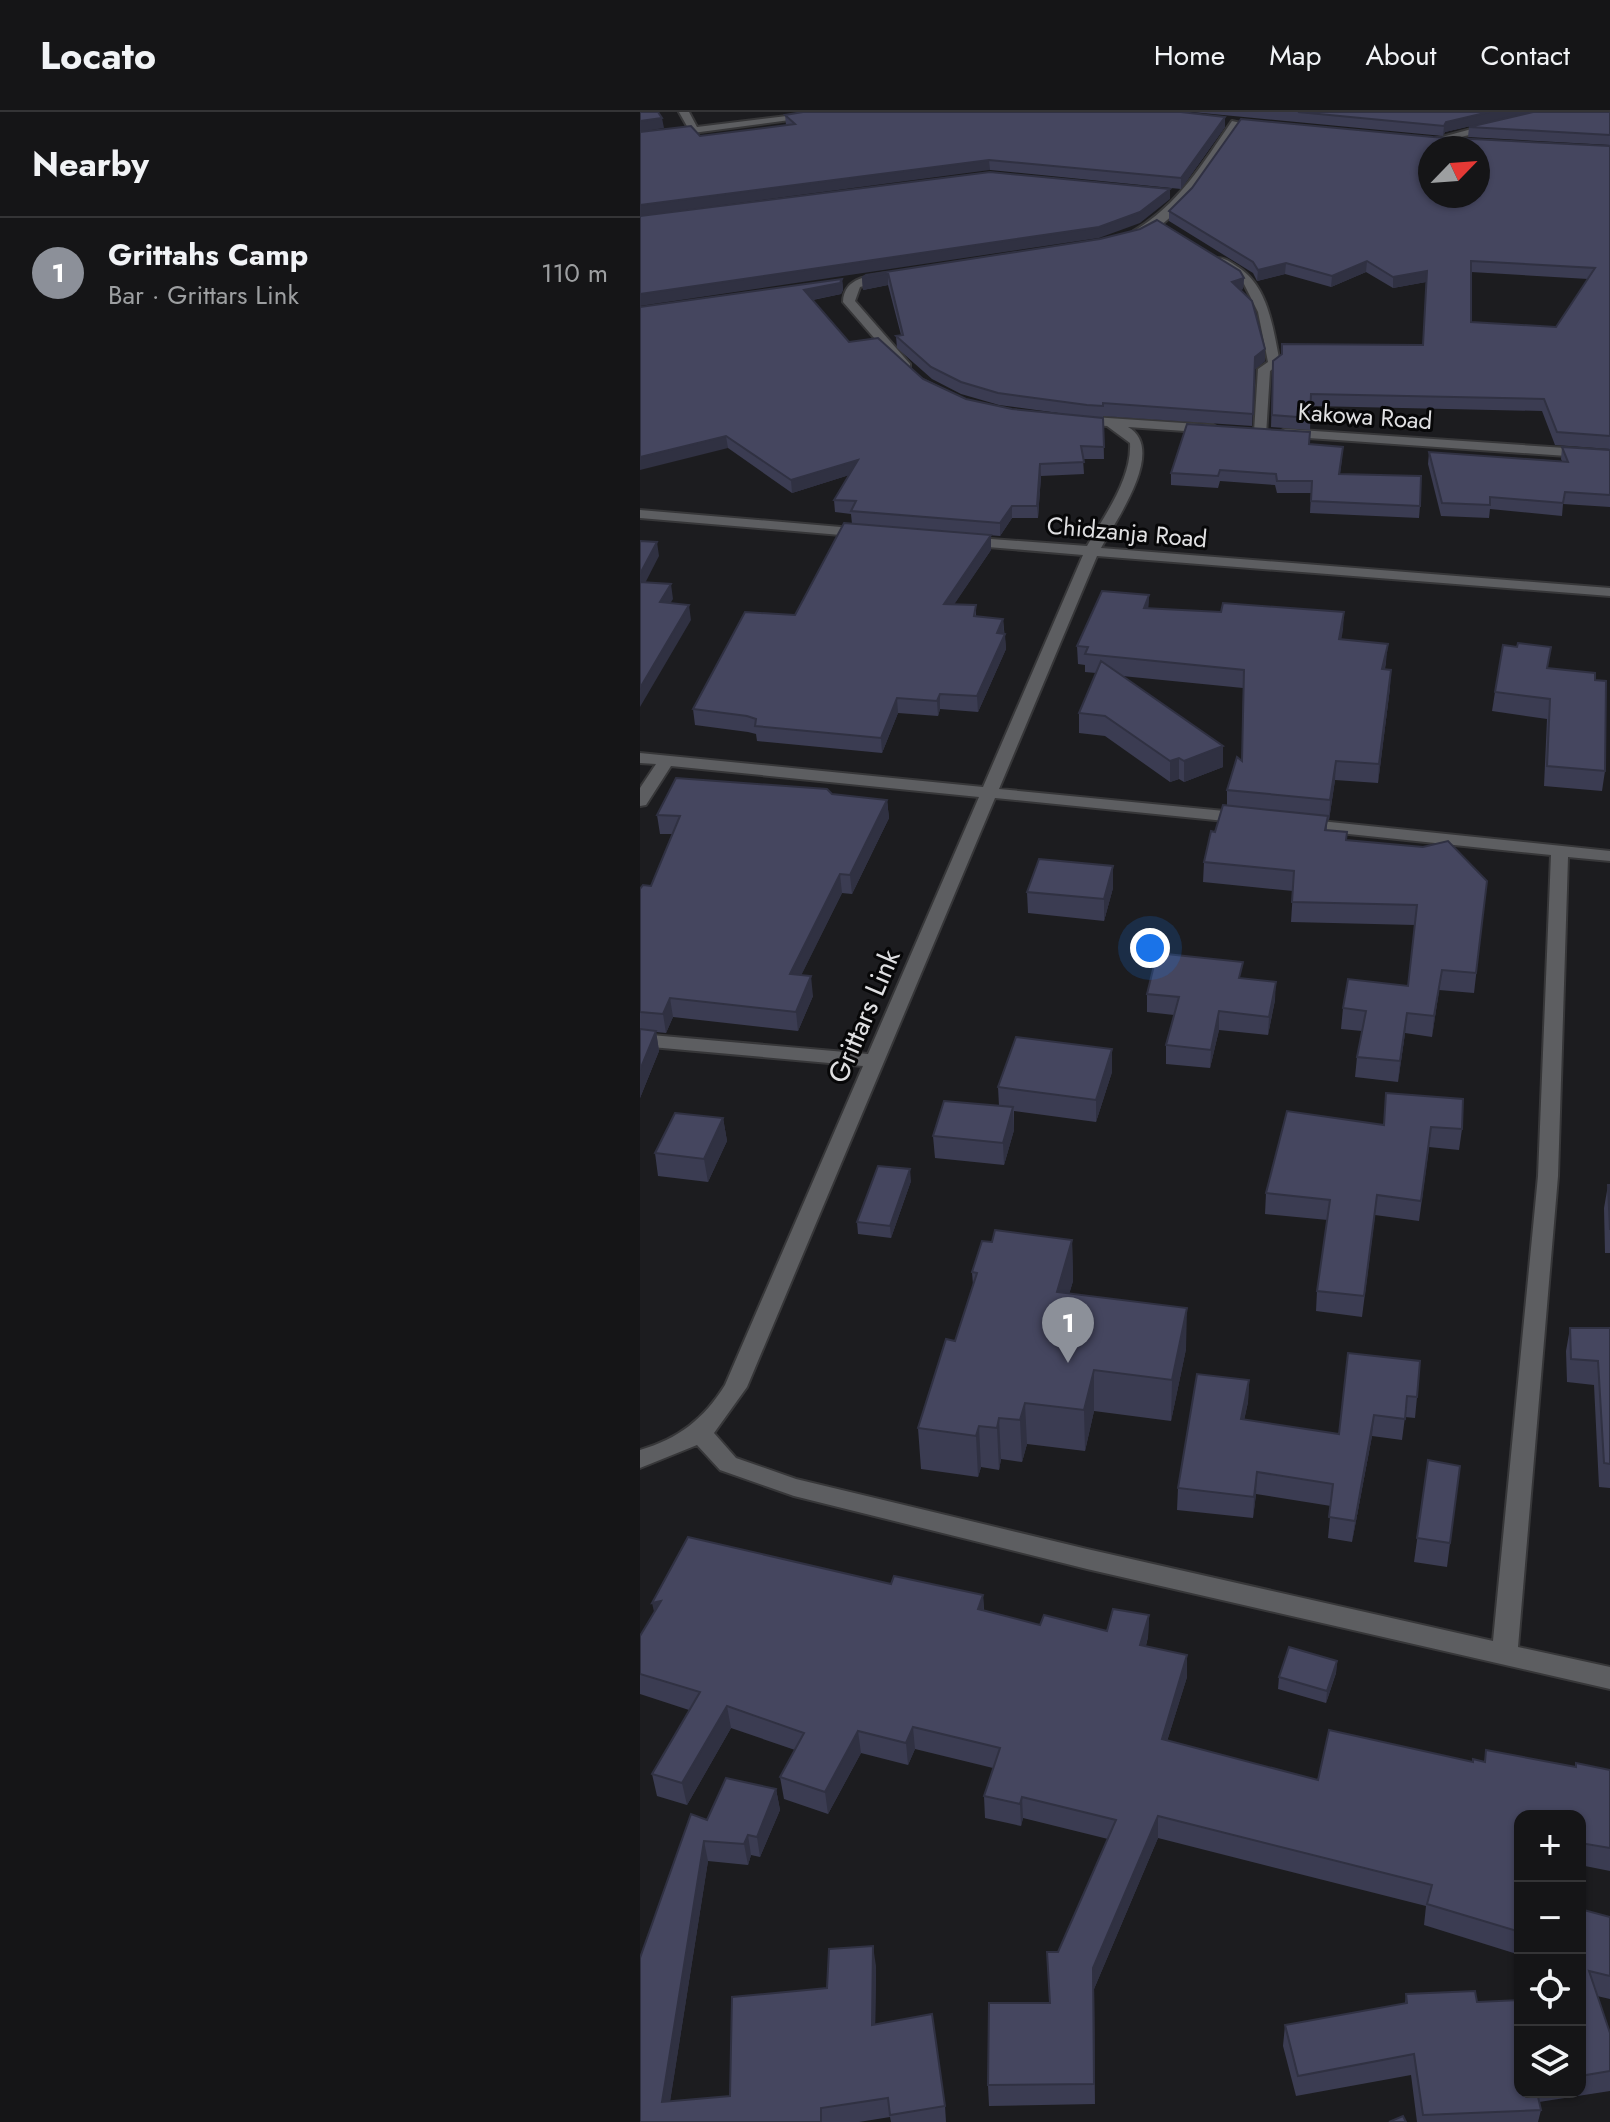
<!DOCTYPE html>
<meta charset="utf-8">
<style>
:root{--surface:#151517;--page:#222224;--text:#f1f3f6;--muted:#9d9fa1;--line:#343436;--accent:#8c9099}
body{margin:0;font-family:Jost,sans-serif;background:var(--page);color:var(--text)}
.controls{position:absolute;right:24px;bottom:24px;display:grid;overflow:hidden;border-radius:16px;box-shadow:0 2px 6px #0004}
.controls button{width:72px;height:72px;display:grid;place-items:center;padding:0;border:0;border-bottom:2px solid var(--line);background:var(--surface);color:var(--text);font:40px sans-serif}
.compass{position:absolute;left:778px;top:24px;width:72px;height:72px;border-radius:50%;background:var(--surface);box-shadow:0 2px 6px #0004;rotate:65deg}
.you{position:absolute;left:510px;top:836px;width:28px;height:28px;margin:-20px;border:6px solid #fff;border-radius:50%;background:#1a73e8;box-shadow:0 0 0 12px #1a73e833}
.badge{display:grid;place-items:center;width:52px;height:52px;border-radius:50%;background:var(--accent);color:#fff;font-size:26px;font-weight:700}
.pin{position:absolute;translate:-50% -66px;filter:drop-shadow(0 2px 4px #0008)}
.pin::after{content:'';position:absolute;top:42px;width:28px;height:24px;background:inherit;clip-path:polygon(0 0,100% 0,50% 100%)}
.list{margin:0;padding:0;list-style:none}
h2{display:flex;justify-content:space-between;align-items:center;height:104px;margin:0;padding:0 32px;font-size:34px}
h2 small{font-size:26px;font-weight:400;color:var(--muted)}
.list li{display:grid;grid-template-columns:52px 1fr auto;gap:24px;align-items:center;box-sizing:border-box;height:112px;padding:0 32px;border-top:2px solid var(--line)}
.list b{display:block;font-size:30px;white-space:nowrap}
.list p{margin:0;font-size:26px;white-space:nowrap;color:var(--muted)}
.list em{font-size:26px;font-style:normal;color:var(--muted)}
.icon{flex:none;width:44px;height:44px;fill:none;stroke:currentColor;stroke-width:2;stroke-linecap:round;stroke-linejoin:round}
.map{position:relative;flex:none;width:970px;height:2010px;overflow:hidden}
header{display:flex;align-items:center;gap:48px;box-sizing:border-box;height:112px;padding:0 40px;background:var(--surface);border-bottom:2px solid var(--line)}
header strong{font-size:38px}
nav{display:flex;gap:44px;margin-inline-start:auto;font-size:28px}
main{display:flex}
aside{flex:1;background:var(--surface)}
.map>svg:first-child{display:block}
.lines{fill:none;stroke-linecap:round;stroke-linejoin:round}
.minor-casing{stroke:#373739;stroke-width:4}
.minor{fill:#5d5e61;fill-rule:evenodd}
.wall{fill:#3b3c52;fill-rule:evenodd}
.shaded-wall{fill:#303142}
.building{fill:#45465f;stroke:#303142;stroke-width:2;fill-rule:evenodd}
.labels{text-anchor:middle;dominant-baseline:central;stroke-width:6;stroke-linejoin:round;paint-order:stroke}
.far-street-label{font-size:24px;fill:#e0e0e2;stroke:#070708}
.street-label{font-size:28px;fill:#e0e0e2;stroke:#070708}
</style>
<header>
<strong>Locato</strong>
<nav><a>Home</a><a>Map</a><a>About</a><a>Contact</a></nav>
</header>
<main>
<aside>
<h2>Nearby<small></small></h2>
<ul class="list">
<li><span class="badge">1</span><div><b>Grittahs Camp</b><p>Bar · Grittars Link</p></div><em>110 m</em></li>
</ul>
</aside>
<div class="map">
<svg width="970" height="2010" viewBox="0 0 970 2010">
<rect width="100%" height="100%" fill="#1c1c1f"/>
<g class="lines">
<defs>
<path id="minor" d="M39,0H49L57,15L180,0H209L0,28V22L48,16Z
M592,9L601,11C581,40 531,127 492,124V120C538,94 563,51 592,9Z
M854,11L858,16L792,32L787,29Z
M575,146C584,145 590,150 598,155C629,175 633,217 640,251L630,259L626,323L614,320L618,257L628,250L618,200L602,168L575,150Z
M248,161L254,164L252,166L220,175L215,189L270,252V258H262L203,190C204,165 229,164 248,161Z
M438,304L573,313L580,317L573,321L488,315C527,337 476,408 461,436L970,476V484L457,444L359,677L605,701L613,706L605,711L355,686L107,1275L74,1321L96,1346L156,1367L447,1437L853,1529L898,1064L911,743L661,717L652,712L661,707L970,739V749L928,745L918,1064L878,1535L970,1555V1577L447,1457L154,1384L80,1358L57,1333L0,1356V1338C38,1327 64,1307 85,1273L223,954L0,934V922L228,942L339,685L31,654L6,693L0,694V676L16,652L0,651V641L343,675L443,443L324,433L317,429L324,425L447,434C464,404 492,367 490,331L467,314L433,311V305Z
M645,317L970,339V347L640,324L638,321Z
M0,398L224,417L231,421L224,425L0,406Z"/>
</defs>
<use href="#minor" class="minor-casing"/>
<use href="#minor" class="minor"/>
</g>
<path class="wall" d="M552,0H890L805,20L803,24Z
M970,0V33L828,25L829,15Z
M145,3L585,15L541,77L350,58L60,24L146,13Z
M793,25L970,34V337L915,333L902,299L671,294L670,318L631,315L633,249L642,242V232L783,233L786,170L753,176L726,160L691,175L645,162L617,169L613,161L529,109V99ZM831,160L948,167L916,215L831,210Z
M226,163L604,166L603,177L600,178L625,237V249L615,257L612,314L463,304L464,347H443L444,362L401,364L398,406H372L360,424L212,412L211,402L195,400L194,388L209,363L152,381L88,336L0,195L202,167L203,178L201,182L173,188L209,230L326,287L372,297L426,302L359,293L321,282L292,267L257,236L256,224L261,223L248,173L223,178L222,166Z
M669,332L702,346L700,362L780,394L779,406L670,401L671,381H637L635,373L580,369L578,376L531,373V361Z
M922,335L970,338V395L923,392L922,404L850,397L849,406L801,404L788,352L789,340L922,349L921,347Z
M351,438L314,492L336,493V504L363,507L366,537L338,600L300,597L298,604L258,601L242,641L117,629L116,622L108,620L55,613L53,597L155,503Z
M509,483L508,496L581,500H704L701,527L746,550L745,557L750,576L738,671L695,668L689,708L687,707V718L707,728L847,769L834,881L799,878L792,925L765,921L758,970L715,965L717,945L722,919L701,917L703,896L768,874L775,813L651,810L653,779L563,770L564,750L575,720L587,694V678L602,649L603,576L482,564L583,655L544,670L539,667L530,670L465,624L439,621V601L456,561L445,560V553L438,552L437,534Z
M908,556L955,568L965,659L962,679L904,674L907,607L852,599L855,580Z
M192,682L247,688L249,706L212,782L202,781L161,863L173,884L158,919L33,905L26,921L16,920L19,939L0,986V777L11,774L33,722H20L17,703Z
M473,776L464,809L388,801L387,780Z
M602,866L635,888L628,923L579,918L570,956L526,952V933L534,903L507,900V882Z
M472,960L456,1010L374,999V1018L364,1053L295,1046L293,1024L359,994L358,975Z
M746,981L822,1017L819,1038L789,1035L779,1109L735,1103L722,1205L676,1199L677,1179L688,1108L625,1102L626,1081L744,1013Z
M83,1006L87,1029L68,1070L18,1064L15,1041Z
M271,1069L251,1126L218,1122L217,1110Z
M968,1073H970V1141H965L964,1096Z
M432,1128L433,1169L429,1182L546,1237L531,1309L454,1299L445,1339L387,1332L382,1350L361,1347L359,1358L341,1355L338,1365L281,1357L278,1316L315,1229L333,1173L332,1160L352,1130Z
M930,1216H970V1376L959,1375L954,1273L927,1270L926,1239Z
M708,1241L777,1285L775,1306L765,1305L762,1328L732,1324L712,1430L688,1426L691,1394L616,1382L613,1406L537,1398L538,1376L609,1268L608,1290L604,1308L699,1322Z
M788,1348L820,1354L807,1455L774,1450Z
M251,1472L343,1483L344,1498L400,1513L467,1519L509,1503L508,1525L506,1534L547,1543V1565L527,1629L678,1668L844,1650L970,1658V1759L940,1753V1704H880V1843L784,1813L786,1794L518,1726L454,1877L455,1992L349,1994L348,1973L410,1891L418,1840L468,1727L383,1706L381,1714L345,1706L344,1684L353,1656L275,1637L268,1653L221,1641L188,1702L144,1687L140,1665L155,1638L91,1616L47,1693L17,1684L12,1662L49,1598L0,1582V1524Z
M697,1549L696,1561L686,1591L638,1577L639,1565Z
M136,1677L140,1698L120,1745L111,1743L108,1753L68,1749L30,1989L90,1984L187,1876L236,1854L235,1912L305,1994L306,2010H251L250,2005L219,2010H0L67,1708Z
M940,1797L970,1805V1887L957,1884L970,1921V1979L899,1990L901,1998L898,2010H777L771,1963L656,1984L643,1934L645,1913L765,1892L766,1882L837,1890L880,1980H940Z"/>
<path class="shaded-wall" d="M849,0H890L805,20L803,24L804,14L806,10Z
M585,5V15L541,77V66Z
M22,6L24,16L0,20V9Z
M349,48L350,58L0,104V93Z
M530,77V87L500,111L459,126L0,194V182Z
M727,149L726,160L691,175L692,164Z
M646,151L645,162L617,169L618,158Z
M787,159L786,170L753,176V165Z
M248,161V173L223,178L222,166Z
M604,166L603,177L592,181V170Z
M202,167L203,178L201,182L166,189L164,178Z
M625,237V249L615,257L612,314L615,245Z
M86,324L88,336L0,358V345Z
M218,348L219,360L152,381L151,368Z
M400,352L401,364L398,406L397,394Z
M372,394V406L360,424V411Z
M351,423V438L305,506L304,492Z
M17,430L19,444L0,481V462Z
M31,472L33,487L22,505L20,490Z
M509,483L508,501L504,496Z
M49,493L51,508L0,595V576Z
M704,500L703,518L698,545L699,527Z
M363,507L364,522L357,521Z
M365,522L366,537L338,600L337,584Z
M748,532L746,550L741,575L742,557Z
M751,558L750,576L738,671L739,652Z
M300,582V597L298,604L297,589Z
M257,586L258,601L242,641L241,626Z
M583,634V655L544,670V649Z
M539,646V667L530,670V649Z
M696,649L695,668L689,708L690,688Z
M247,688L249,706L212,782L210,763Z
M473,754V776L464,809V787Z
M200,762L202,781L152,882L150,862Z
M802,858L799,878L792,925L794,904Z
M171,864L173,884L158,919L156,900Z
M636,870L635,888L628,923L629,905Z
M30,886L33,905L26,921L23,902Z
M579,899V918L570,956L571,938Z
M767,901L765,921L758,970L760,949Z
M16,919L19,939L0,986V958Z
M472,937V960L456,1010V988Z
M373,995L374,1018L364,1053L363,1031Z
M83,1006L87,1029L68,1070L64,1047Z
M270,1057L271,1069L251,1126L250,1114Z
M432,1128L433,1169L418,1221L417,1180Z
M547,1196L546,1237L531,1309L532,1268Z
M454,1258V1299L445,1339L444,1298Z
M609,1268L608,1290L600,1328L601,1307Z
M385,1291L387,1332L382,1350L380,1308Z
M734,1303L732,1324L712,1430L715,1409Z
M359,1306L361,1347L359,1358L357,1316Z
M339,1314L341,1355L338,1365L336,1324Z
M617,1360L616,1382L613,1406L614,1385Z
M343,1483L344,1505L338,1497Z
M21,1489L17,1513L12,1491Z
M509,1503L508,1525L500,1555V1533Z
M547,1543V1565L521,1649L522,1627Z
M697,1549L696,1561L686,1591L687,1579Z
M87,1594L91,1616L47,1693L42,1671Z
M273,1615L275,1637L268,1653L266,1631Z
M218,1619L221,1641L188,1702L185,1680Z
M136,1677L140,1698L120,1745L117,1725Z
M382,1685L383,1706L381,1714L380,1692Z
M518,1704V1726L454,1877L455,1992L453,1856Z
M108,1723L111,1743L108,1753L104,1732Z
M64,1729L68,1749L27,2009L22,1990Z
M233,1834L236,1854L235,1932L232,1913Z"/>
<path class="building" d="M0,0H18L22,6L0,9Z
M163,0H541L585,5L541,66L349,48L0,93V20L51,14L60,24L155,12L145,3Z
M658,0H849L806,10L804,14Z
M893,0H970V23L829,15Z
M601,7L793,25L970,34V324L917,320L904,287L671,282L670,306L632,303L633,249L642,242V232L783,233L787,159L753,165L727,149L692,164L646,151L618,158L613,150L529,99L552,76ZM790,36H838V84H790ZM831,149L955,156L916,215L831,210Z
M350,60L530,77L500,100L459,115L0,182V104Z
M517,108L600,159L604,166L592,170L612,189L625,237L615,245L613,302L463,291V294L447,293L358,281L321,270L291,255L256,224L263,223L248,161L222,166L226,163L460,127L500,117Z
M202,167L200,171L164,178L209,230L238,226L283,267L326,287L372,297L463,306L464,335L441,334L444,350L400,352L397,394H372L360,411L211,399L216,389L194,388L218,348L151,368L86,324L0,345V195Z
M547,312L670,320L669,332L703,335L699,362L781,364L780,394L671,389L672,369H637L636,362L580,358L578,364L531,361Z
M922,335L970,338V383L925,380L923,391L850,385V393L802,391L789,340L928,350Z
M204,411L351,423L304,492L336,493L334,504L363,507L357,521L365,522L337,584L300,582L297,589L257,586L241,626L115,614L116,607L107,604L53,597L105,500L155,503Z
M0,429L17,430L0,462Z
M0,470L31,472L20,490L49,493L0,576Z
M462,479L509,483L504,496L581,500L583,491L704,500L699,527L748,532L742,557L751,558L739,652L696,649L690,688L587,678L597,645L602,649L604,558L445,542L448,535L437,534Z
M878,531L911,535L907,556L955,561V568L966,569L965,659L907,654L910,587L855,580L863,533L877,535Z
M461,549L583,634L544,649L539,646L530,649L465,604L439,601Z
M36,666L187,677L192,682L247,688L210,763L200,762L150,862L171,864L156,900L30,886L23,902L0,900V777L3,773L11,774L40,704L17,703Z
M583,693L688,704L685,718L707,720L706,728L783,735L808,729L847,769L836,861L802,858L794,904L767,901L760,949L717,945L726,899L703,896L708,867L768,874L777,793L652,790L654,759L564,750L571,719L575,720Z
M399,747L473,754L464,787L387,780Z
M517,841L603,850L599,866L636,870L629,905L579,899L571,938L526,933L539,885L507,882Z
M0,917L16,919L0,958Z
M376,925L472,937L456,988L358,975Z
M746,981L823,987L822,1017L791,1015L781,1089L737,1083L724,1184L677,1179L690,1088L626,1081L647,999L744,1013Z
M304,989L373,995L363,1031L293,1024Z
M35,1001L83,1006L64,1047L15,1041Z
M238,1054L270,1057L250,1114L217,1110Z
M968,1073H970V1118Z
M355,1118L432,1128L417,1180L547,1196L532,1268L454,1258L444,1298L385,1291L380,1308L359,1306L357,1316L339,1314L336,1324L278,1316L306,1227L315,1229L337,1161L332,1160L342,1129L352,1130Z
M930,1216H970V1352L964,1351L958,1249L931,1247Z
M708,1241L780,1249L777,1285L767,1284L765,1307L734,1303L715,1409L689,1405L693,1372L617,1360L614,1385L538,1376L557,1262L609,1268L601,1307L699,1322Z
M788,1348L820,1354L810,1431L777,1426Z
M48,1425L251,1472L254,1464L343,1483L338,1497L400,1513L404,1503L467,1519L473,1497L509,1503L500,1533L547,1543L522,1627L678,1668L689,1618L833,1650V1647L845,1650L846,1638L936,1655V1651L970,1658V1736L940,1731V1704H880V1820L787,1792L792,1773L518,1704L453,1856L454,1972L348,1973L349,1891H410L407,1840H418L476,1708L382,1685L380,1692L344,1684L360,1636L273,1615L266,1631L218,1619L185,1680L140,1665L164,1621L87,1594L42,1671L12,1662L60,1580L0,1562V1524L21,1489L12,1491Z
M649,1535L697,1549L687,1579L639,1565Z
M86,1666L136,1677L117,1725L108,1723L104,1732L64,1729L22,1990L90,1984L92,1885L187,1876L189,1837L233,1834L232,1913L292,1902L305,1994L250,2003L248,1986L181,1996V2010H0V1846L51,1702L67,1708Z
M940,1797L970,1805V1864L949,1859L970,1921V1959L940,1964Z
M835,1879L837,1890L880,1888V1980H897L901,1998L783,2003L774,1942L658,1964L645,1913L767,1891L766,1882Z
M763,2004L766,2010H749Z"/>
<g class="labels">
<g class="far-street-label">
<text transform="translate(725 304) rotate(4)">Kakowa Road</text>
<text transform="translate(487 420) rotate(5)">Chidzanja Road</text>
</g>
<g class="street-label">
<text transform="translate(224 904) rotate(-67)">Grittars Link</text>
</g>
</g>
</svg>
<div class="controls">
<button>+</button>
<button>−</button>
<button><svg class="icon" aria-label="locate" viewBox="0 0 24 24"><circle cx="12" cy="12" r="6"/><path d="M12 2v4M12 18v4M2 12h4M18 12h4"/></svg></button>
<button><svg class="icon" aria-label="layers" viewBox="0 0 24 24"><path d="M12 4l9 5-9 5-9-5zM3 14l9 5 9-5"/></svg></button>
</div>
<svg class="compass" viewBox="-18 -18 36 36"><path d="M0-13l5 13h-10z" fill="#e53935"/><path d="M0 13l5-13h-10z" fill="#9d9fa1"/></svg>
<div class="you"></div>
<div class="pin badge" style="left:428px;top:1251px">1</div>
</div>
</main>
